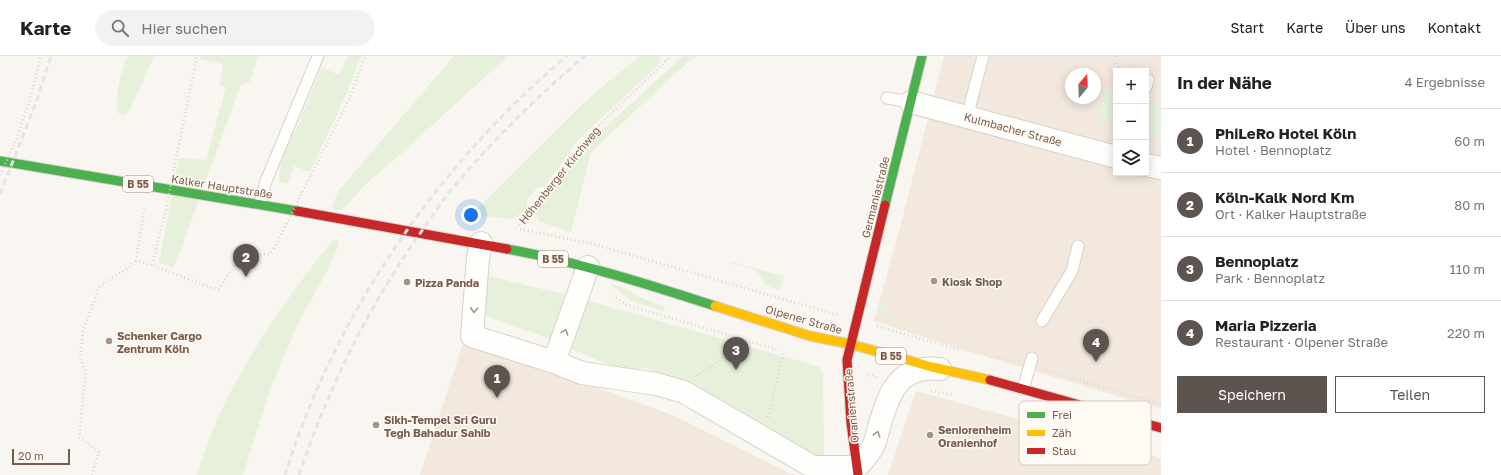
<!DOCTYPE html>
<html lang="de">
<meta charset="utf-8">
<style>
:root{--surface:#fff;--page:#f2f2f2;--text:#222;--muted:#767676;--line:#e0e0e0;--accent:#5d544f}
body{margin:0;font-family:"Golos Text",sans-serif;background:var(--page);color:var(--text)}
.controls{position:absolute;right:12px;top:12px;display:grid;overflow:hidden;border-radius:0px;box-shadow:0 2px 10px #0003}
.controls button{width:36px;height:36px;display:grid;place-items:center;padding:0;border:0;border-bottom:1px solid var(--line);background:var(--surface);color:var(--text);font:20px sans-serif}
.compass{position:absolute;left:1065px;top:12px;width:36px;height:36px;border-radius:50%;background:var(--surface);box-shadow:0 2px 10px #0003;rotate:19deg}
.scale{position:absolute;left:12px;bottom:10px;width:58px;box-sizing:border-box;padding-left:4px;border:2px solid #7a5c4d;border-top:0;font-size:11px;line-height:14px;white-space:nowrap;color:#7a5c4d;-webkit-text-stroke:3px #fffaf3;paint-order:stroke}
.you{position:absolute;left:471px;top:159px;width:14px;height:14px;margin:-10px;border:3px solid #fff;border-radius:50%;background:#1a73e8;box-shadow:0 0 0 6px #1a73e833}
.badge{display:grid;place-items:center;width:26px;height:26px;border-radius:50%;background:var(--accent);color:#fff;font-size:13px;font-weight:700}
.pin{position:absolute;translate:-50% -33px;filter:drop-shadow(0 1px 2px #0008)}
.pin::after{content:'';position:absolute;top:21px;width:14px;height:12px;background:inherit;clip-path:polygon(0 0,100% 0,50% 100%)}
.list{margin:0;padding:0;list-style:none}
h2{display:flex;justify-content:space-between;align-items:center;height:52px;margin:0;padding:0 16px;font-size:17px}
h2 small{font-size:13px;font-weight:400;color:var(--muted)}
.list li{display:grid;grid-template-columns:26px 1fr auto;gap:12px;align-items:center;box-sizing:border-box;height:64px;padding:0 16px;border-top:1px solid var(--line)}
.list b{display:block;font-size:15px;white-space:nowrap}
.list p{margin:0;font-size:13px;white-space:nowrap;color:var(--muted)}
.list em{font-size:13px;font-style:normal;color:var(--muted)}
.actions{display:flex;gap:8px;padding:12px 16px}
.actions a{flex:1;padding:9px 0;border:1px solid var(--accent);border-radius:0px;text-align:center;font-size:14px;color:var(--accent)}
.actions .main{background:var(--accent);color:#fff}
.icon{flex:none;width:22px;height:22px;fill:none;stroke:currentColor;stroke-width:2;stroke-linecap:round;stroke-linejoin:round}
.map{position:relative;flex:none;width:1161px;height:419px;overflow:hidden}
header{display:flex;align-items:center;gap:24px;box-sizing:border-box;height:56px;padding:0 20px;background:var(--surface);border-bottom:1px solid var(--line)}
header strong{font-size:19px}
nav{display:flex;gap:22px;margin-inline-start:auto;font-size:14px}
.search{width:280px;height:36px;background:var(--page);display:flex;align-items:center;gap:10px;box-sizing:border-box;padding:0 14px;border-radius:22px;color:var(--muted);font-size:15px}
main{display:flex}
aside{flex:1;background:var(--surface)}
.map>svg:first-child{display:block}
.residential{fill:#f2e8de;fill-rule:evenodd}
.green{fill:#e7f0db}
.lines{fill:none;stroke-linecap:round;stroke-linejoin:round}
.lane-casing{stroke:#d7d1cb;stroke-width:13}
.street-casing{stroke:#d7d1cb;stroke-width:24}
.fast-casing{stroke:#d9d2cb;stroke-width:11}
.slow-casing{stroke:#d9d2cb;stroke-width:11}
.jam-casing{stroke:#d9d2cb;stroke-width:11}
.path{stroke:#dcd5d0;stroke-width:2.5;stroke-dasharray:1 3;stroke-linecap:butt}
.lane{stroke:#fefefd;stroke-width:11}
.street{stroke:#fefefd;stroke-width:22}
.fast{stroke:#4caf50;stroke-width:9}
.slow{stroke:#ffc107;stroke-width:9}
.jam{stroke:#c62828;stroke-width:9}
.rail{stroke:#e6e3e7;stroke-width:3;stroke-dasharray:6 4;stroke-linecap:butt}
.path-bridge{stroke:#dcd5d0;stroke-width:2.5;stroke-dasharray:1 3;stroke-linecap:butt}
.oneway{stroke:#a8958b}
.poi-dot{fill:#a69286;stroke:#fffaf3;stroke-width:1.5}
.labels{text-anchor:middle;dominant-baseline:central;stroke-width:3;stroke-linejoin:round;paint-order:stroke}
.shield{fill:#fffaf3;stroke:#a28b7f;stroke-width:1}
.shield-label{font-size:10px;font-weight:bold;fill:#7a5c4d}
.street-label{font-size:11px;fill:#7a5c4d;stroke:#fffaf3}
.poi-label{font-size:11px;font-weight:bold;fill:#7a5c4d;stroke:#fffaf3;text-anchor:start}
.key{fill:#fffaf3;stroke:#d7cbc1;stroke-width:1}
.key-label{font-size:11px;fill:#7a5c4d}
</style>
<header>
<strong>Karte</strong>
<div class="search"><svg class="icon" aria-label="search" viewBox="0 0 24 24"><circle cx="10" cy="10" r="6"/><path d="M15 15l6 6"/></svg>Hier suchen</div>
<nav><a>Start</a><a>Karte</a><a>Über uns</a><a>Kontakt</a></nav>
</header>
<main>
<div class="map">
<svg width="1161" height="419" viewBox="0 0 1161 419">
<rect width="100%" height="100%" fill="#f9f5f0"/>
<path class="residential" d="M944,0H1161V353L957,292L874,265L897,183ZM1116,15H1146V117H1116ZM1071,18H1095V42H1071Z
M464,284L555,316L672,359L793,419H420Z
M916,335L1161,402V419H888Z"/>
<path class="green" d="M127,0H154L129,56L123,60L117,56C115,36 121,19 127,0Z
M201,0H258L250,26L241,28L174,212L159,206L179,102L206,104L226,31L220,30L223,8L200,3Z
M348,0H361L347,37L310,116L294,110L288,128L279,126C278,104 290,86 299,67C306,50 313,32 320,15L323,12L339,19Z
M454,0H508L404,95L366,128L342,154H335L332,150L339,134Z
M640,0H661L660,7L579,83L545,130L537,132L526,145L529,152L512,163L471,159L591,40Z
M683,0H697L689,5L591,96L571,176L538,165L536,157L586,89Z
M1105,33L1116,37V69L1097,64Z
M1149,45L1161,48V81L1146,77V56Z
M337,184L339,189L326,217L300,263L269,336L243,419H197C205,394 214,368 226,345C255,287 292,235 332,185Z
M731,206L784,220L780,234L764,229C763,212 744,211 731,208Z
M485,219L579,242L820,311L823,319L824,404L815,403L645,311L627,317L547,282L480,258Z
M609,228L619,230L646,244L665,250L663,255L631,245Z
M883,242L885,243L890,261L930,273V275L883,261C878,255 881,249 883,242Z"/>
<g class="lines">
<defs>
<path id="lane" d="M1146,31L1148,24
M887,42L911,46
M967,61L983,0
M260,148L266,125L318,0
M1042,265L1072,215L1078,190
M1023,333L1032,302"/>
<path id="street" d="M911,46L1116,101
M1146,109L1161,112
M481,187L478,202L472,280L554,306L588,211
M554,306L582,317L656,328L684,336L813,411H857C862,405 868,399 872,392C876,386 877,378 879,371C889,338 898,308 940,313"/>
<path id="fast" d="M0,105L297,155
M885,149L922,0
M507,193C578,206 647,228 715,250"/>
<path id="slow" d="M715,250L810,280L850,288L932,311L990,324"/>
<path id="jam" d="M297,155L507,193
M990,324L1161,372
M858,419L851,367L847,304L885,149"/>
</defs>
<use href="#lane" class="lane-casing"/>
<use href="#street" class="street-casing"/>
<use href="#fast" class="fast-casing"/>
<use href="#slow" class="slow-casing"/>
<use href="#jam" class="jam-casing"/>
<path class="path" d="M1116,0L1114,5L1118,11L1116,15
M1109,13L1116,15
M15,87L29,46L41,0
M174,112L197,0
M311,119L350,41L365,0
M516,172L531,156L556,120L595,73L671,0
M520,173L593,188L838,259
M136,205L145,150
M152,209L166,154
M616,242L627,249L776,293
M877,270L959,294
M990,301H998L1015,305
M1045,314L1161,348
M868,318L878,322
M696,320L719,306L736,282
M931,335L954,339
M768,361L784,295
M92,419L99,396L79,381L86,315L80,302L83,275L99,231L129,211L136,205L152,209L212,232L219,233L239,202L244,198H270L274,193"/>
<use href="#lane" class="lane"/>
<use href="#street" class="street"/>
<use href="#fast" class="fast"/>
<use href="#slow" class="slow"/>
<use href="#jam" class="jam"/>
<path class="rail" d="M0,138L37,44L51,0
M285,419C336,256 437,110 567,0
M299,419C328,333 367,253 419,179C428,166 437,152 447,139C489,88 535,42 585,0"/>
<path class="path-bridge" d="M0,119L15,87
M166,154L174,112
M274,193L311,119"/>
</g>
<defs><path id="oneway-chevron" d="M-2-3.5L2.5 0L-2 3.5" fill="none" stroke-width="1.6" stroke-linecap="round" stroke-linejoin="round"/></defs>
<g class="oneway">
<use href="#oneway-chevron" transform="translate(474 254) rotate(94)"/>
<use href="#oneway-chevron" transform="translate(565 276) rotate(-70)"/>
<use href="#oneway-chevron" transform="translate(877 378) rotate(-73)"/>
</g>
<g class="poi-dot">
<circle cx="934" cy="225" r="4"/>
<circle cx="407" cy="226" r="4"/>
<circle cx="109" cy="285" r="4"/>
<circle cx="376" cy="369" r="4"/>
<circle cx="930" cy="379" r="4"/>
</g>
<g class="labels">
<g class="shield">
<rect x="123" y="120" width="30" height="16" rx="3"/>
<rect x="538" y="195" width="30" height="16" rx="3"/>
<rect x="876" y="292" width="30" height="16" rx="3"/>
</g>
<g class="shield-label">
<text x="138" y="128">B 55</text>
<text x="553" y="203">B 55</text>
<text x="891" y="300">B 55</text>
</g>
<g class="street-label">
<text transform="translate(1013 73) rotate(15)">Kulmbacher Straße</text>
<text transform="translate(559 119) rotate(-51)">Höhenberger Kirchweg</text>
<text transform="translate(222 130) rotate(9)">Kalker Hauptstraße</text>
<text transform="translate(875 141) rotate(-76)">Germaniastraße</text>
<text transform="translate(804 263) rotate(16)">Olpener Straße</text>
<text transform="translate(851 350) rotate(-95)">Oranienstraße</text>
</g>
<g class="poi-label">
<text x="942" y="225">Kiosk Shop</text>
<text x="415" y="226">Pizza Panda</text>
<text x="117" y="279">Schenker Cargo<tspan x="117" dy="13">Zentrum Köln</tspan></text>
<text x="384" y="363">Sikh-Tempel Sri Guru<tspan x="384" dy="13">Tegh Bahadur Sahib</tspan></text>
<text x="938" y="373">Seniorenheim<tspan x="938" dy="13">Oranienhof</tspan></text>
</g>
</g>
<rect x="1019" y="345" width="132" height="64" rx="6" class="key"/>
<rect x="1027" y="356" width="18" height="6" fill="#4caf50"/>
<rect x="1027" y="374" width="18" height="6" fill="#ffc107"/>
<rect x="1027" y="392" width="18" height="6" fill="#c62828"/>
<g class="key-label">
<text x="1052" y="363">Frei</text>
<text x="1052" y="381">Zäh</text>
<text x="1052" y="399">Stau</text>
</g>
</svg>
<div class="controls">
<button>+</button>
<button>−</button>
<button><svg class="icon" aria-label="layers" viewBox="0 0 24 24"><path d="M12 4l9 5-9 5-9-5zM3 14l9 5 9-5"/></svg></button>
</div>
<svg class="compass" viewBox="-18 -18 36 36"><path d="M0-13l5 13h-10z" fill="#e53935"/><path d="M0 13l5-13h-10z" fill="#767676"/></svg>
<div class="scale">20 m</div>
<div class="you"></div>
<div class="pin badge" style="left:497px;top:342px">1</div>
<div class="pin badge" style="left:246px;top:221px">2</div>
<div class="pin badge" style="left:736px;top:314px">3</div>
<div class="pin badge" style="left:1096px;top:306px">4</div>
</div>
<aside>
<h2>In der Nähe<small>4 Ergebnisse</small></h2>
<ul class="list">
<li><span class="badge">1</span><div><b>PhiLeRo Hotel Köln</b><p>Hotel · Bennoplatz</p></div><em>60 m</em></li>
<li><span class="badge">2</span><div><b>Köln-Kalk Nord Km</b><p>Ort · Kalker Hauptstraße</p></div><em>80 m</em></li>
<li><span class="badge">3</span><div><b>Bennoplatz</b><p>Park · Bennoplatz</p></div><em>110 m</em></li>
<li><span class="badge">4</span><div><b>Maria Pizzeria</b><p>Restaurant · Olpener Straße</p></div><em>220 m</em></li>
</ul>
<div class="actions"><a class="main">Speichern</a><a>Teilen</a></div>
</aside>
</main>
